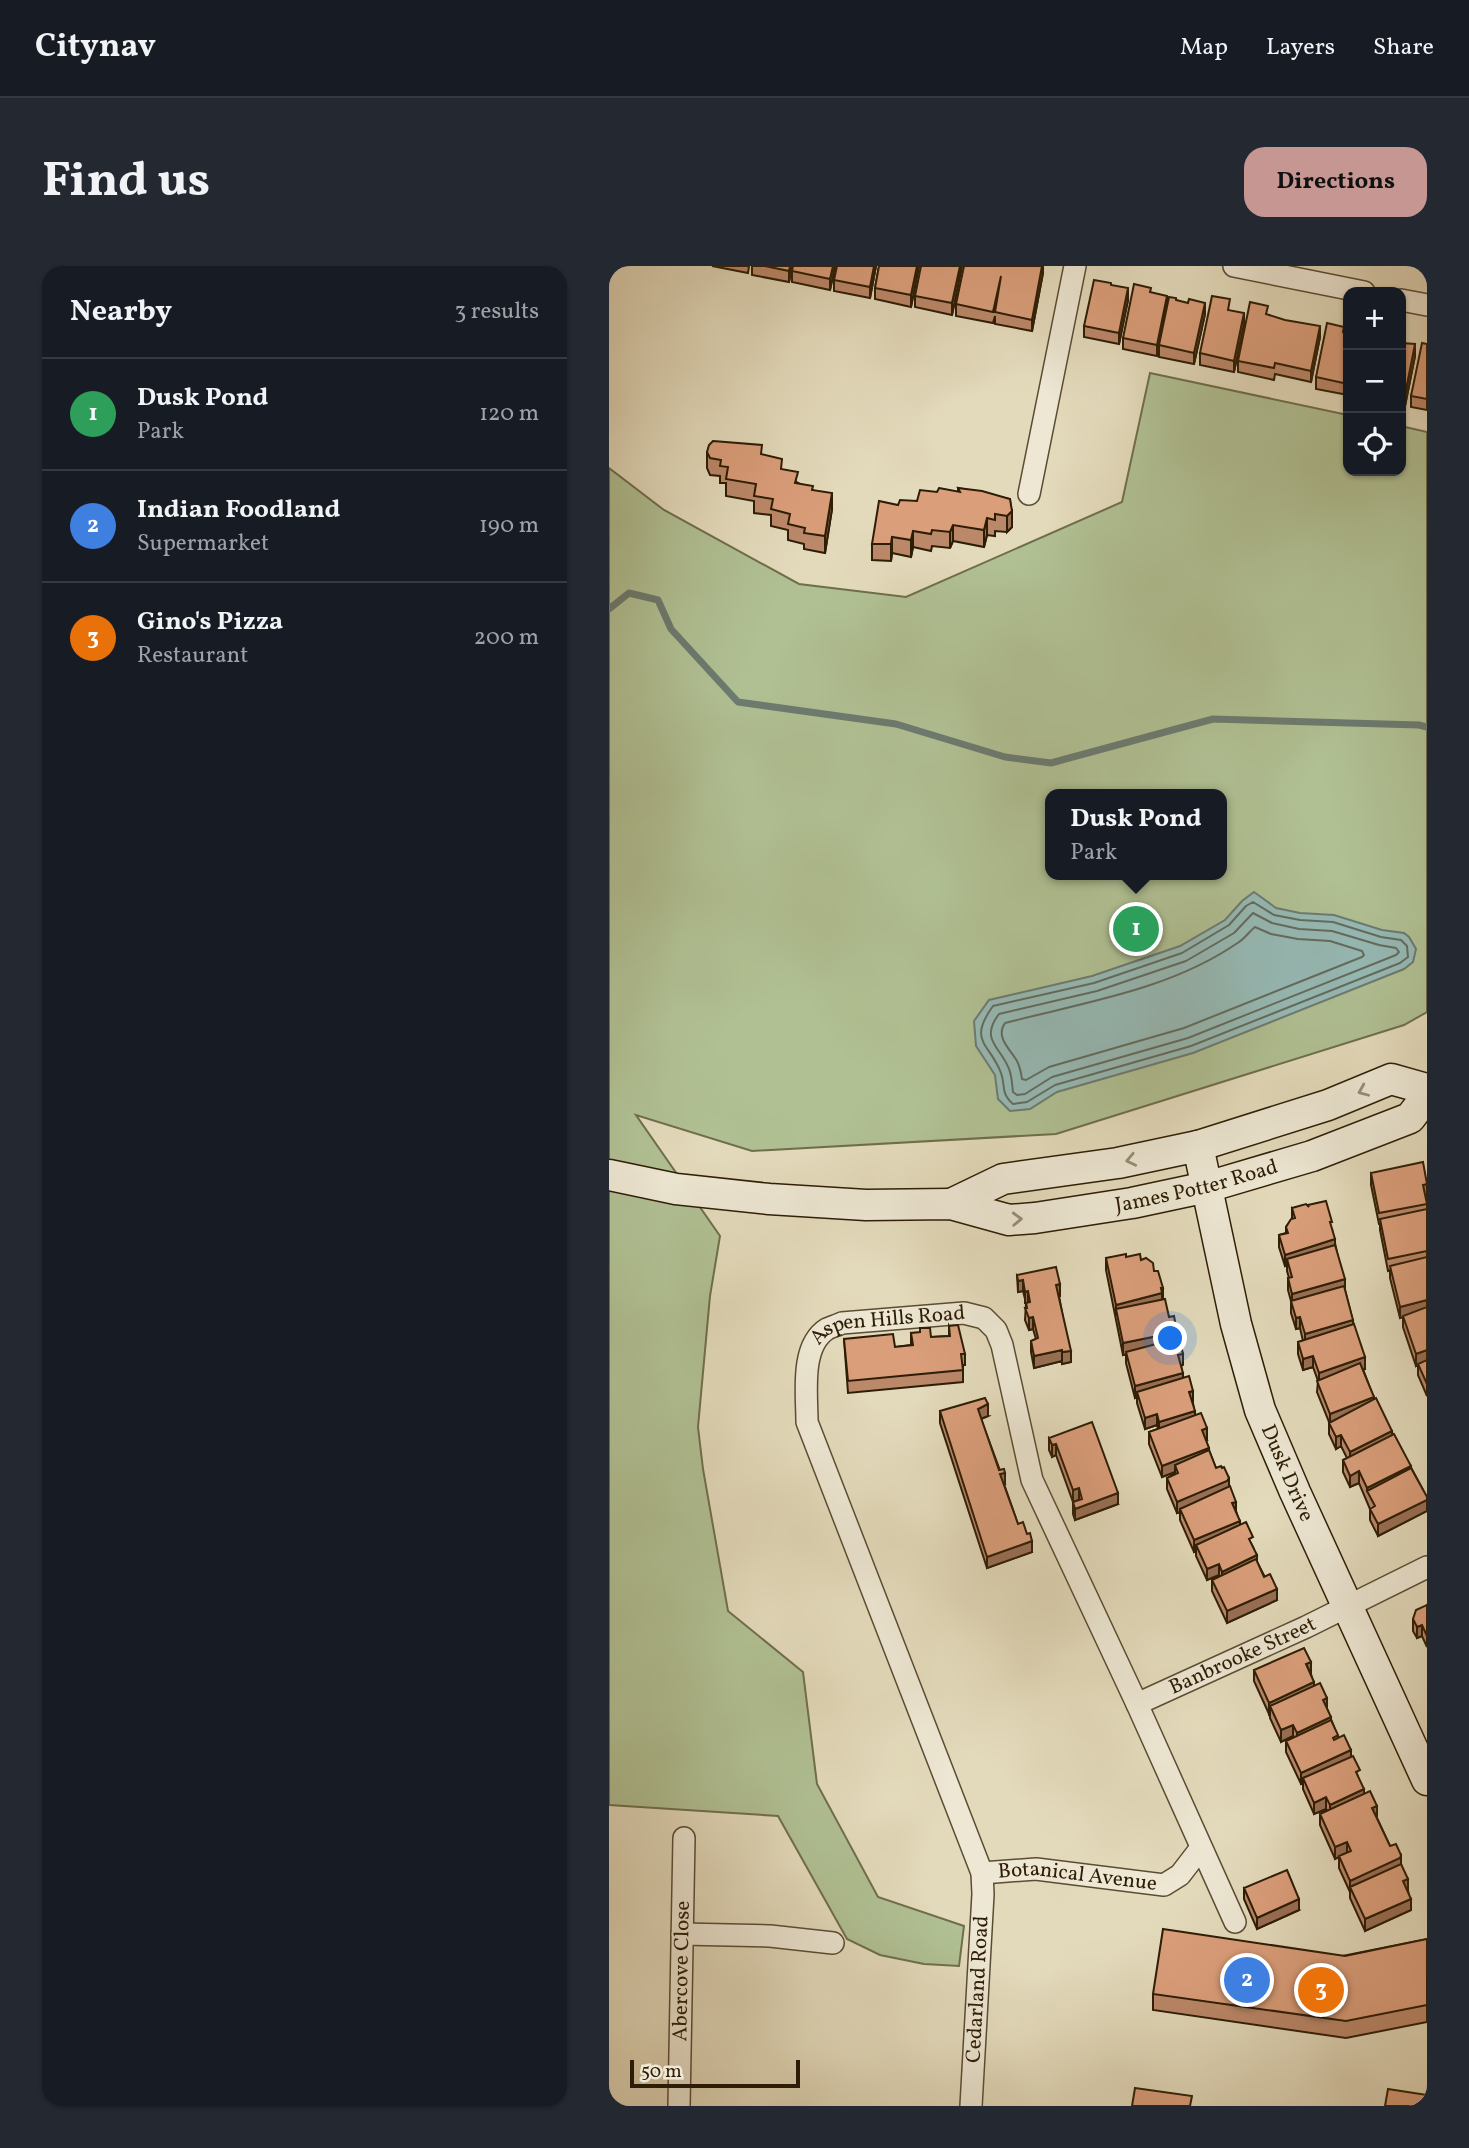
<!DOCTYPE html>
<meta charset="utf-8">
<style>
:root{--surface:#171b24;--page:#242831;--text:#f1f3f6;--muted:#9ea1a6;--line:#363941;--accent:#c59692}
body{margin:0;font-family:Vollkorn,serif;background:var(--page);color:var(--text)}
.controls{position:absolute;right:21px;top:21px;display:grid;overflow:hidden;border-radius:14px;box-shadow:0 2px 5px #0004}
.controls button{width:63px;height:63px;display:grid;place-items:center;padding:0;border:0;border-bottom:2px solid var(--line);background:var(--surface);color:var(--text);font:35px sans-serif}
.scale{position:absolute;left:21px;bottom:18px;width:170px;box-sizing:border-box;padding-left:7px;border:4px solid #2e1d06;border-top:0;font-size:19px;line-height:24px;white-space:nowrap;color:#2e1d06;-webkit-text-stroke:5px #ede7d3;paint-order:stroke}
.you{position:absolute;left:562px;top:1073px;width:24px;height:24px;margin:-18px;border:5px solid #fff;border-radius:50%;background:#1a73e8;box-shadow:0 0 0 10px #1a73e833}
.badge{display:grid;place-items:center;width:46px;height:46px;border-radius:50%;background:var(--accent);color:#fff;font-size:23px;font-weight:700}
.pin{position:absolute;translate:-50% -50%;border:4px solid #fff;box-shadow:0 2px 7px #0006}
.popup{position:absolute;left:436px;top:523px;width:182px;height:91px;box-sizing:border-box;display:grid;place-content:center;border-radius:14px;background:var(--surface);filter:drop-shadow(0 2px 5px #0005);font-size:23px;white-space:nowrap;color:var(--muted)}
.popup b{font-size:26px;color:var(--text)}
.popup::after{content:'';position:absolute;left:50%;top:100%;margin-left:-14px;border:14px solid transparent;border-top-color:var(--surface)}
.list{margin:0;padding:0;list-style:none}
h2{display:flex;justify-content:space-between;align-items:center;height:91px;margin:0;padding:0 28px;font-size:30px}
h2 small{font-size:23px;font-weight:400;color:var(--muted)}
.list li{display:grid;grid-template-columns:46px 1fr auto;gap:21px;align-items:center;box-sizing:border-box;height:112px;padding:0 28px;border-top:2px solid var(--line)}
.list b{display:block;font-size:26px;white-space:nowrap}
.list p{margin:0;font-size:23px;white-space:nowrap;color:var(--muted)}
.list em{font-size:23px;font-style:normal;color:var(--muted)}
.icon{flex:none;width:38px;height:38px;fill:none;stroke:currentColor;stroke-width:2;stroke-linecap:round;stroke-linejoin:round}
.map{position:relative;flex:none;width:818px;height:1840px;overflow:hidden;border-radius:21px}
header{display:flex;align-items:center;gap:42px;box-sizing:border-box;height:98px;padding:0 35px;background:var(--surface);border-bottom:2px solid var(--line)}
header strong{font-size:33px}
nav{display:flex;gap:38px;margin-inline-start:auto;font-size:24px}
.intro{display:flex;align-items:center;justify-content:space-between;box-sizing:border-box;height:168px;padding:0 42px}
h1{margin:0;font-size:49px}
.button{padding:18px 32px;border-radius:21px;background:var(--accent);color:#111;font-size:24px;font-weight:700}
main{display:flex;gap:42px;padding:0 42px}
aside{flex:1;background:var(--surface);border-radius:21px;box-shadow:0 2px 5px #0004}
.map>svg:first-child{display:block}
.green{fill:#b0c093;stroke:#6f6e4c;stroke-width:2;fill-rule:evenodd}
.water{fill:#96bab6;stroke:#6c7b70;stroke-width:2}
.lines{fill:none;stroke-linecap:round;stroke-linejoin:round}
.shore{stroke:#626c5e;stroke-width:2}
.stream{stroke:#6c7b70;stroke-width:7}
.street-casing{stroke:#5b4c33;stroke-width:24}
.secondary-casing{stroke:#2e1d06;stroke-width:33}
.street{stroke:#ede7d3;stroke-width:21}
.secondary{stroke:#ede7d3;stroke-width:30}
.wall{fill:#bb8869;stroke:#2e1d06;stroke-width:2}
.shaded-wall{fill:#996f55;stroke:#2e1d06;stroke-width:2}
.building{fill:#da9e7a;stroke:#2e1d06;stroke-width:2}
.oneway{stroke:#978c77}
.labels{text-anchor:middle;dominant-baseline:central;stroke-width:7;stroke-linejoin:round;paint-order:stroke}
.street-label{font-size:21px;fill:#2e1d06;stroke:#ede7d3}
</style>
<header>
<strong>Citynav</strong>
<nav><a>Map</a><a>Layers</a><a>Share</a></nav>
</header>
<div class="intro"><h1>Find us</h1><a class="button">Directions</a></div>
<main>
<aside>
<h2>Nearby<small>3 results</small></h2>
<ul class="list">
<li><span class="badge" style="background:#2e9e5b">1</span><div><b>Dusk Pond</b><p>Park</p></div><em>120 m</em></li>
<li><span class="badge" style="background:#3f7fe0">2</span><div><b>Indian Foodland</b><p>Supermarket</p></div><em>190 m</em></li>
<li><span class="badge" style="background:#e8710a">3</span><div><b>Gino's Pizza</b><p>Restaurant</p></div><em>200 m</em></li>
</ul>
</aside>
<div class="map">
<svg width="818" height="1840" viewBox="0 0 818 1840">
<rect width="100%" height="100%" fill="#e3dabb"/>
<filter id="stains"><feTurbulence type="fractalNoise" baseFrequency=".00286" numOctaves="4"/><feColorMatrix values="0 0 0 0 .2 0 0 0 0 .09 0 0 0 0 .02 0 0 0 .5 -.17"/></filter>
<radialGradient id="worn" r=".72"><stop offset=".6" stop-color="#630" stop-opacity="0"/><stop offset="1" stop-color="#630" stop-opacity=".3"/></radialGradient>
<path class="green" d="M541,107L739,149V205H792V160L818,166V746L795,759L447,868L143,885L27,849L111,970L101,1030L89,1161L94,1203L119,1345L194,1406L208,1518L269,1631L355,1660L350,1700L315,1698L271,1689L238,1673L169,1550L0,1539V202L55,244L190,318L297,331L513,236ZM441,528H613V609H441Z"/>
<path class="water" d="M645,626L667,642L691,647L725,649L773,664L795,667L800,671L807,683L804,696L795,703L584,787L448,826L421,843L401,845L389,833L386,809L367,780L365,755L380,734L483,710L571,680L616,654L633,635Z"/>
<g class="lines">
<path class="shore" d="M644,636L665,649L691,654L724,656L772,671L792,674L798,680L799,691L791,697L582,780L446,819L418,836L404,838C391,826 397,821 392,807C381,777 358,776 384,740L485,717L573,687L620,659L637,640Z
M644,647L663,657L690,663L723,665L770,679L787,682L790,686L787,689L579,772L443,811L416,828L408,829L404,826C403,819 403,810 400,803C392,781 370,774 390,748L488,725L577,695L625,667Z
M646,661L662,668L689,673L721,675L753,685L755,689L753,691L575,762L440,801L417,814L413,813C412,806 411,801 408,795C401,783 386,771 396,757C476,736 561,724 630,676C636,672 641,665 646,661Z"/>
<path class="stream" d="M0,343L20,327L49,334L62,363L129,436L287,458L396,491L442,497L604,453L810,459L818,461"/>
<defs>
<g id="street">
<path d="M625,0L755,26"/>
<path d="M792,34L818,39"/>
<path d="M420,228L466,0"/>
<path id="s1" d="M528,1438L697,1361L818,1301"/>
<path id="s2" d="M373,1607L427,1603L555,1619L571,1609L591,1583"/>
<path d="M73,1668L161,1670L224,1677"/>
<path id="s3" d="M70,1840L75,1572"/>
<path id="s4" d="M362,1840L374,1628L373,1607L198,1156C198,1128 191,1080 218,1063C222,1061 229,1059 233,1057L355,1047L375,1052L387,1064L393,1079L423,1214L528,1438L626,1656"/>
</g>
<g id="secondary">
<path id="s5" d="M589,880L627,1058L651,1144L686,1226L818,1514"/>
<path id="s6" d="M0,909L67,923L160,933L257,939L342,938L400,954L426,952L523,937L598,921L703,890L801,852L818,830"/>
<path d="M342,938L394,913L509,897L589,880L719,839L782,813L818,823"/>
</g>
</defs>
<use href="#street" class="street-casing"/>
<use href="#secondary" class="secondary-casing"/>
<use href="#street" class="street"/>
<use href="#secondary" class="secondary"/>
</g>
<path class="wall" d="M103,0H140L139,7Z
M143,0H183L180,16L143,9Z
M226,0L221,24L183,16V5Z
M228,0H267L261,32L225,25V14Z
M270,0H310L302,41L266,33V22Z
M353,0L343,49L306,41V30Z
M434,0V7L423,65L386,58V50L384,57L347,50V38Z
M502,19L519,34L510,78L475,71V60Z
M542,27L558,41L567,34L596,48L585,98L550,91V79L548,90L514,83V72Z
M659,49L711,71L702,116L666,108L665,114L629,106V95Z
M635,58L625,106L591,99V87Z
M735,66L739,67V129L707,123V111Z
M792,77L806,90L796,140L792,139Z
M818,78V144L802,141V130Z
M98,186L153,189L189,217L204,224L223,243L216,287L195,283V278L179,274V264L162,260V249L145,247V235L117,230V217H111V210L101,209L98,202Z
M349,222L401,233L403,261L398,266L386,265V270L378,269L375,281L344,275L341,282L323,280L322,285L304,281L302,291L283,287L282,295L263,294V278L289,239L308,235L328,226H349Z
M762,907L817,930L818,938V1130L809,1109V1099L807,1100L794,1061V1051L791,1052L781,1012V1004L779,1005L771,964V958H770L762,919Z
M683,942L723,963L736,1024L756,1103H754L765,1133L818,1231V1245L769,1270L761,1254V1243L750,1217L741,1221L734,1206V1194L738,1192L732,1180L727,1183L720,1168V1156L708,1126L709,1115L704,1101L694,1104L689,1088V1076L694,1075L691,1062L687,1063L682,1047V1035L679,1024V1012H680L678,1005V999L676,1000L670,981V969L677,967V961L683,953Z
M517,991L532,994L545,1005L554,1022V1033L560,1051L574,1088V1099L572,1100L574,1112L584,1137L586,1149L598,1174H597L600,1184L607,1202L620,1220L631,1259L644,1281L648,1296L668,1334L618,1357L603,1325V1314L610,1311V1309L598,1314L587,1290V1285L585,1286L571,1254V1246L568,1247L558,1223V1212L566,1208V1206L553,1211L540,1178V1166L549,1163L548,1159L536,1163L528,1137V1131L526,1132L517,1097V1088L514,1089L497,1004V992Z
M408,1009L451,1030H450L462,1096L453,1098V1095L425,1102L422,1086V1075L427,1073L424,1063L420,1064L416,1054L417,1037L414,1025L409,1026Z
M340,1060L356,1088V1099H354V1116L239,1127L235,1073L286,1081L302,1079V1067L322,1071L340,1070Z
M331,1145L379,1150L372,1153L396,1218H395L409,1258L423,1286L378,1302L331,1157Z
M440,1172L509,1238L466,1254L464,1248V1236L470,1234L464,1236L447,1189L443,1191L440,1184Z
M818,1339V1381L813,1370L808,1372L804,1365V1353Z
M645,1404L702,1408L705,1420L718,1443L729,1471L742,1491L755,1528L768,1552L781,1580L792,1598L799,1624L802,1644L756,1665L741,1632V1626L730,1602V1591L726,1593L711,1559V1548L718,1544L717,1543L705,1548L694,1523V1517L692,1518L677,1486V1475L685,1471L684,1470L672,1476L661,1452V1447L660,1448L645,1415Z
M635,1622L690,1644L648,1663L635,1633Z
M818,1673V1756L737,1772L544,1744V1728Z"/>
<path class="shaded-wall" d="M181,0H183L180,16V5Z
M224,0H226L221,24V13Z
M265,0H267L261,32V21Z
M308,0H310L302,41V29Z
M351,0H353L343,49V37Z
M433,0L434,7L423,65V54Z
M519,22V34L510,78V67Z
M558,30V41L548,90V79Z
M596,37V48L585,98V87Z
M635,47V58L625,106V95Z
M711,60V71L702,116V105Z
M806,78V90L796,140V129Z
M223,227V243L216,287V270Z
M403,245V261L398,266V250Z
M378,252V269L375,281V264Z
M344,259V275L341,282V266Z
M304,265V281L302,291V274Z
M283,271V287L282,295V278Z
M818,918V930L814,931V919Z
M726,973V985L678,993V999L676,1000V989Z
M736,1013V1024L683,1040V1028Z
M414,1014V1025L409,1026V1015Z
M451,1018V1030H447V1019Z
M419,1025V1037H416V1026Z
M553,1027V1039L507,1043V1050V1039Z
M818,1034V1045L791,1052V1041Z
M424,1051V1063L420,1064V1052Z
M691,1051V1062L687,1063V1052Z
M744,1054V1065L696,1080V1068Z
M568,1066V1078L514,1089V1077Z
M453,1084V1095L425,1102V1090Z
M818,1084V1096L807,1100V1088Z
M462,1085V1096L453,1098V1086Z
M704,1090V1101L694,1104V1093Z
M756,1091V1103L710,1118V1107Z
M574,1107V1119L528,1126V1131L526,1132V1120Z
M584,1125V1137L580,1138V1126Z
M765,1131V1142L721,1159V1148Z
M379,1138V1150L369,1154V1143Z
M586,1145V1156L550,1167V1156Z
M548,1148V1159L536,1163V1152Z
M598,1162V1174L593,1176V1164Z
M783,1165V1176L741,1197V1186Z
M732,1169V1180L727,1183V1171Z
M447,1178V1189L443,1191V1179Z
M600,1182V1194L566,1199V1206L553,1211V1200Z
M802,1200V1211L758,1225V1222Z
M750,1205V1217L741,1221V1210Z
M396,1207V1218L391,1219V1208Z
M620,1212V1224L571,1243V1246L568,1247V1236Z
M470,1222V1234L464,1236V1224Z
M509,1227V1238L466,1254V1243Z
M818,1234V1245L769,1270V1258Z
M627,1236V1247L623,1237Z
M631,1255V1266L587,1279V1285L585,1286V1274Z
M423,1275V1286L378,1302V1291Z
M648,1289V1301L613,1317V1306Z
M610,1298V1309L598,1314V1303Z
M668,1323V1334L618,1357V1345Z
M813,1359V1370L808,1372V1361Z
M702,1396V1408L697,1398Z
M705,1416V1428L661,1440V1447L660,1448V1437Z
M718,1432V1443L714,1434Z
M722,1451V1463L688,1478V1467Z
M684,1459V1470L672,1476V1464Z
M742,1484V1495L694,1512V1517L692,1518V1507Z
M755,1523V1535L721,1550V1539Z
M717,1531V1543L705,1548V1537Z
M768,1540V1552L763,1542Z
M738,1576V1587L726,1593V1581Z
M792,1589V1601L741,1621V1626V1615Z
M799,1613V1624L794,1627V1615Z
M690,1633V1644L648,1663V1652Z
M802,1633V1644L756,1665V1653Z"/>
<path class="building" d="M156,0H181L180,5Z
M184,0H224L221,13L183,5Z
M228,0H265L261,21L225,14Z
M270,0H308L302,29L266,22Z
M312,0H351L343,37L306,30Z
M355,0H433L423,54L386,46L392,10L384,46L347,38Z
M485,14L502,17V19L519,22L510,67L475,60Z
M525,18L542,22L541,26L558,30L548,79L514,72Z
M603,30L621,33L619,44L635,47L625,95L591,87Z
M560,31L567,32V34L579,37L580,33L596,37L585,87L550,79Z
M641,36L659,40L657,48L676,54L711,60L702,105L666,97L665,102L629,95Z
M718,57L735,61L734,66L739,67V118L707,111Z
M792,77L806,78L796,129L792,128Z
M813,77L818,78V133L802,130Z
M104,175L153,179L152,188L173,193L172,203L189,206L186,217L204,220L203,224L223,227L216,270L195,267L196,262L179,258L181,248L162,243L164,233L145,230L147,218L117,213L119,201L111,200L112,194L101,192L98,186L100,179Z
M330,222L351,226L349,222L373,225L401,233L403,245L398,250L386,248V254L378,252L375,264L344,259L341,266L323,264L322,268L304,265L302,274L283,271L282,278H263L270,235L289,239L291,234L308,235L311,224L328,226Z
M814,896L818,918L814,919L818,938L770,947L762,907Z
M717,935L723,956H721L726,973L676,989L670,969L679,967L677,961L682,953L686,952L683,942L697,938L700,941L699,939Z
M818,943V985L779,993L771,953Z
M726,979L736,1013L683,1028L679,1012L683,1011L678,993Z
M517,988V991L531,988L532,994L537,992L544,997L545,1005H549L554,1022H552L553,1027L507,1039L497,992Z
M818,991V1034L791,1041L781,1000Z
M447,1001L451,1018L447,1019L462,1085L453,1086V1084L425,1090L422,1075L429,1072L424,1051L420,1052L416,1042H418L417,1037L421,1036L419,1025L416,1026L414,1014L409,1015L408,1009Z
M735,1020L744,1054L696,1068L691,1051L687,1052L682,1035Z
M556,1033L560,1051L565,1050L568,1066L514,1077L507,1043Z
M818,1041V1084L807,1088L794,1050Z
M745,1058L756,1091L710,1107L704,1090L694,1093L689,1076Z
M349,1059L356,1088H352L354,1104L239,1115L235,1073L284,1068L286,1081L304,1079L302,1067L311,1066V1062H321L322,1071L341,1070L340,1060Z
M570,1072L574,1088L569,1089L574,1107L526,1120L517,1086Z
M818,1094V1118L809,1098Z
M751,1097L765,1131L721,1148L708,1115Z
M580,1110L584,1125L580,1126L586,1145L550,1156L548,1148L536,1152L528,1126Z
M376,1132L379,1138L369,1143L390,1204L395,1203L396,1207L391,1208L409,1258L414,1256L418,1268L421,1267L423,1275L378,1291L331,1145Z
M767,1132L783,1165L741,1186L732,1169L727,1171L720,1157Z
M592,1147L598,1162L593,1164L600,1182L553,1200L540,1166Z
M483,1156L509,1227L466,1243L464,1236L473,1233L470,1222L464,1224L447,1178L443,1179L440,1172Z
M785,1168L802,1200L758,1222L750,1205L741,1210L734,1194Z
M600,1184L607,1202L612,1200L613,1202L615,1201L620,1212L618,1215L568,1236L558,1212L569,1207L566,1199Z
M802,1202L818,1231V1234L769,1258L761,1243L766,1240L758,1225Z
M621,1220L627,1236L623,1237L631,1255L585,1274L571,1243Z
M637,1256L644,1271L640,1273L648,1289L613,1306L610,1298L598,1303L587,1279Z
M647,1293L655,1311L661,1308L668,1323L618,1345L603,1314Z
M818,1339V1370L813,1359L808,1361L804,1353L807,1344Z
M695,1382L702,1396L697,1398L705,1416L660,1437L645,1404Z
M711,1417L718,1432L714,1434L722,1451L688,1467L684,1459L672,1464L661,1440Z
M722,1454L729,1469L724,1472L725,1474L735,1469L742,1484L692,1507L677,1475Z
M744,1490L751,1504L747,1506L755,1523L721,1539L717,1531L705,1537L694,1512Z
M761,1525L768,1540L763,1542L781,1580L787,1578L792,1589L791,1592L741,1615L730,1590L742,1585L738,1576L726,1581L711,1548Z
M792,1598L799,1613L794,1615L802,1633L756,1653L741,1621Z
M678,1604L690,1633L648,1652L635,1622Z
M554,1663L736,1690L818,1673V1739L737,1755L544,1728Z
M526,1822L583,1830L581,1840H523Z
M779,1823L818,1829V1840H776Z"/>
<defs><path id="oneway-chevron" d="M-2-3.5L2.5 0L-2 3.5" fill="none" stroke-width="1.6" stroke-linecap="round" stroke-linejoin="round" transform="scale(1.75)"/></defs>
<g class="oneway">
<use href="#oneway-chevron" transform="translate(754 825) rotate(157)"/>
<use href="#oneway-chevron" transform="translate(522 894) rotate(168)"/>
<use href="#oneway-chevron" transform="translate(408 953) rotate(-2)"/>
</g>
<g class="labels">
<g class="street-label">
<text stroke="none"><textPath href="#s6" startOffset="595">James Potter Road</textPath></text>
<text stroke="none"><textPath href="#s4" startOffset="877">Aspen Hills Road</textPath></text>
<text stroke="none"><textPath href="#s5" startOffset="340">Dusk Drive</textPath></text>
<text stroke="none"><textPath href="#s1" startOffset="116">Banbrooke Street</textPath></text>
<text stroke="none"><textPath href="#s2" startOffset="96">Botanical Avenue</textPath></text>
<text stroke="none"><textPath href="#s3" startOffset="135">Abercove Close</textPath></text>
<text stroke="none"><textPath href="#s4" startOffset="117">Cedarland Road</textPath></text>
</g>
</g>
<rect width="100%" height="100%" filter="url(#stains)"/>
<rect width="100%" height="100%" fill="url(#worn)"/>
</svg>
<div class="controls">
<button>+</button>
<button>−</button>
<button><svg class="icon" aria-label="locate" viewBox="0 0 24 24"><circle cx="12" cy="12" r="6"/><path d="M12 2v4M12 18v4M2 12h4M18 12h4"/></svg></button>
</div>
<div class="scale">50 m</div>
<div class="you"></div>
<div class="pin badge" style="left:527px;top:663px;background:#2e9e5b">1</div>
<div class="popup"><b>Dusk Pond</b>Park</div>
<div class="pin badge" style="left:638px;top:1714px;background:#3f7fe0">2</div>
<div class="pin badge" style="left:712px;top:1724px;background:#e8710a">3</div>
</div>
</main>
